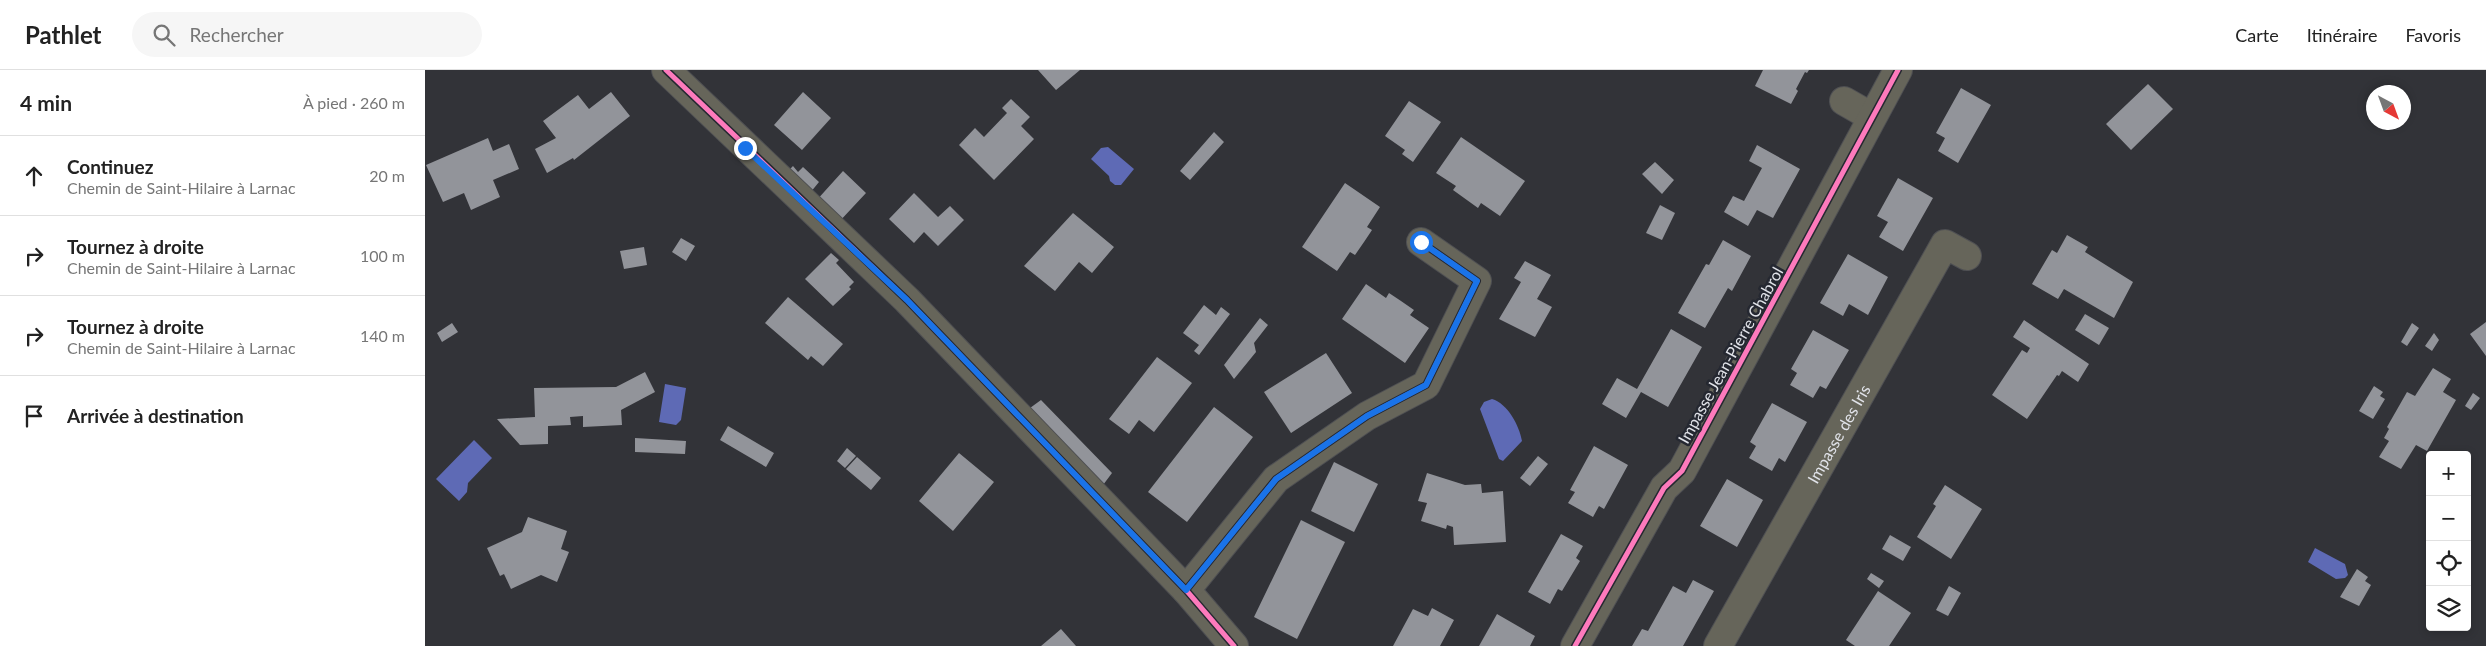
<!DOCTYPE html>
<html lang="fr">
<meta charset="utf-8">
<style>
:root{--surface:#fff;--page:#f6f6f6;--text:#222;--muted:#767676;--line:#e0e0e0}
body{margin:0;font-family:Lato,sans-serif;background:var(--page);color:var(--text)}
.controls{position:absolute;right:15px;bottom:15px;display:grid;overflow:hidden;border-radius:5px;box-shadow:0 2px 8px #0003}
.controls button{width:45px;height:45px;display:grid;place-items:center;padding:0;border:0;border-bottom:1px solid var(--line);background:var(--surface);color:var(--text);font:25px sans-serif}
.compass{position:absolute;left:1941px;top:15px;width:45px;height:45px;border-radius:50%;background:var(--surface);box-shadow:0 2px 8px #0003;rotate:139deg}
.stop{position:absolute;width:15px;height:15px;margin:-11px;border:4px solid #1a73e8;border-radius:50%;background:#fff}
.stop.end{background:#1a73e8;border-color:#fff;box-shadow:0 1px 5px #0008}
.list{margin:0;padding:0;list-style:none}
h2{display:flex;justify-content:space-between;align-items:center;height:65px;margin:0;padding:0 20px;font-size:21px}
h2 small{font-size:16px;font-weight:400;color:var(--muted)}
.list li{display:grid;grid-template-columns:32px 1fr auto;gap:15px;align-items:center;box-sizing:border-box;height:80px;padding:0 20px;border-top:1px solid var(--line)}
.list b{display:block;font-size:19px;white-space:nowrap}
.list p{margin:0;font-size:16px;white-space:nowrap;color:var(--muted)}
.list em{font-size:16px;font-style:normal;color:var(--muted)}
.icon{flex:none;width:28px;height:28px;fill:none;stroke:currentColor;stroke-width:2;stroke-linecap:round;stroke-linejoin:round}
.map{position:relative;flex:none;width:2061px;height:576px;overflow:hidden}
header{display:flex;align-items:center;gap:30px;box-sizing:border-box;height:70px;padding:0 25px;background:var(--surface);border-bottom:1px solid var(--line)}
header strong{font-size:24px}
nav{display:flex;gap:28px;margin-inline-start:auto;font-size:18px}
.search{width:350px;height:45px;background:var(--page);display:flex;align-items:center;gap:12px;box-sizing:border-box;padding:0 18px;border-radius:28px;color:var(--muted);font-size:19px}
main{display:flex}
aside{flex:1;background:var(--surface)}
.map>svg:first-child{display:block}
.water{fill:#5e6ab5}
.building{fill:#92949a}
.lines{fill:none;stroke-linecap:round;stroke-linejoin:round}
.street-casing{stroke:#4f5053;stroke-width:30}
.street{stroke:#66655a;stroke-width:28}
.cycleway-casing{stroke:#252831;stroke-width:8}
.cycleway{stroke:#fd7abc;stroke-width:5}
.route{stroke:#1a73e8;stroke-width:6}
.labels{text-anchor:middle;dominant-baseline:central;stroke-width:5;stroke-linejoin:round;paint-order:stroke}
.street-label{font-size:16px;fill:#e1e3e9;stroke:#252831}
</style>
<header>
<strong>Pathlet</strong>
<div class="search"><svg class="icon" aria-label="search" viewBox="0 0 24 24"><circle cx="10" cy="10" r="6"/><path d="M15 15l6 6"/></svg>Rechercher</div>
<nav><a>Carte</a><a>Itinéraire</a><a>Favoris</a></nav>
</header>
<main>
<aside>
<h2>4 min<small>À pied · 260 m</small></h2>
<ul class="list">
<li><svg class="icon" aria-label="ahead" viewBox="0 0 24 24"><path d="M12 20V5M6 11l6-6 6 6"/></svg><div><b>Continuez</b><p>Chemin de Saint-Hilaire à Larnac</p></div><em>20 m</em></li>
<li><svg class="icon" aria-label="right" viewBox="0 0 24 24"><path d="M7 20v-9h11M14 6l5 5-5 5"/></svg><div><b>Tournez à droite</b><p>Chemin de Saint-Hilaire à Larnac</p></div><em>100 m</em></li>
<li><svg class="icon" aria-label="right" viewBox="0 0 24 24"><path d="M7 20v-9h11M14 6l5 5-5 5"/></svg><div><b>Tournez à droite</b><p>Chemin de Saint-Hilaire à Larnac</p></div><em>140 m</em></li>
<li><svg class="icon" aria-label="arrive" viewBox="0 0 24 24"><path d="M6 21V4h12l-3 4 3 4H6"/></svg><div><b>Arrivée à destination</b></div></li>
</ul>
</aside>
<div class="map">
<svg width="2061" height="576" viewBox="0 0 2061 576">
<rect width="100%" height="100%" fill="#323338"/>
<path class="water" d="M683,77L709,99L696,115H690L685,111L684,106L666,89L676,78Z
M240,314L261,318L256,350L251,355L234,352Z
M1067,329C1083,334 1094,355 1097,371L1078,391L1074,389L1055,339L1059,332Z
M49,370L67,388L43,413L42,422L34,431L11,409Z
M1890,478L1920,494L1923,505L1920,508L1911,509L1883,492Z"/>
<path class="building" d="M613,0H655L631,20Z
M1338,0H1384L1382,3L1380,2L1371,19L1373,21L1366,34L1330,16Z
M1723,14L1748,39L1706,80L1681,54Z
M1536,18L1566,35L1533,93L1513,81L1520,68L1511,63Z
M186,22L205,46L149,90L148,88L122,103L110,79L131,68L118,51L153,25L164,39Z
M378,22L406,48L377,80L349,55Z
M586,29L605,47L596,56L609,69L569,110L534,75L550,58L559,67L582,43L577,38Z
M984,31L1016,52L988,92L977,84L980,80L960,66Z
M789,62L799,72L765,110L755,101Z
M1036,67L1100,111L1075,146L1056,133L1053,138L1028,120L1031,116L1011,103Z
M63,68L68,81L84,74L94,99L68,110L75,127L46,140L39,123L18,132L1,95Z
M1332,75L1375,99L1348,148L1332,140L1323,156L1299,142L1308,126L1319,131L1337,98L1324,91Z
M1230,92L1249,110L1237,124L1217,104Z
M368,96L373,102L378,97L394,112L385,123L362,102Z
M418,101L441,123L413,153L390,132Z
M1473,108L1508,128L1478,181L1454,167L1463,152L1452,146Z
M920,113L955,137L942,157L947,160L939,172L930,185L925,182L912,201L877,177Z
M489,123L513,147L525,136L539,150L513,176L499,162L489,173L464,149Z
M1235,135L1250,143L1237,170L1221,163Z
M648,143L689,177L667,203L654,192L630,221L599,196Z
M1642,165L1663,177L1660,182L1708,212L1689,248L1639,219L1633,229L1607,214L1627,180L1632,183Z
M256,168L270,176L261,191L247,182Z
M1298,170L1326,186L1307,221L1303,218L1280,258L1253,243L1281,194L1284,195Z
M219,177L222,195L199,199L195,181Z
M406,183L414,190L411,193L429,212L424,217L426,219L408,236L380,209Z
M1423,184L1463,207L1443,245L1424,234L1418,246L1395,233Z
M1100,191L1126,205L1112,229L1127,237L1110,267L1074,249L1096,212L1089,208Z
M941,214L961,228L964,223L976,231L989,240L985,245L1004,258L980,293L917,249Z
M363,227L418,274L398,296L386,286L383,290L340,253Z
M779,235L791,245L796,237L805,244L774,285L769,281L774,275L758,263Z
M1660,244L1684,258L1674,275L1650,260Z
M835,248L843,255L829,273L831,282L809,309L799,295Z
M1599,250L1664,294L1653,312L1637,301L1634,306L1632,305L1602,349L1567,325L1597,280L1602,283L1605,278L1588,267Z
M2061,252V286L2045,264Z
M27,253L33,262L17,272L12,263Z
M1987,253L1994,258L1982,276L1976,272Z
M1246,259L1277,277L1243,337L1216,322L1201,348L1177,334L1192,308L1212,319Z
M1388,260L1424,280L1401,319L1395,316L1388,328L1365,315L1372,303L1366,299Z
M2009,263L2014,270L2007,281L2000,276Z
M901,283L927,323L866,363L839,322Z
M732,287L767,313L729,362L714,350L704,364L684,349Z
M2008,298L2026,309L2018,322L2031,330L2002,381L1991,375L1976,399L1954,387L1964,371L1959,368L1964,359L1962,357L1982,322L1990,326Z
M220,302L230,322L196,340L197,355L158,357V346L145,347L146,355L123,356V374L95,375L72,349L110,347L109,318L191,317Z
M1949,316L1958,322L1955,326L1960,329L1948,349L1934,341Z
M2048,323L2055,328L2046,340L2040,336Z
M616,330L687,403L678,415L605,338Z
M1347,333L1382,352L1360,392L1354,388L1347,401L1324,388L1331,376L1325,372Z
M789,337L828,367L762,452L723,422Z
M303,356L349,383L341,397L295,370Z
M210,368L261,371L260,384L210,382Z
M1169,376L1203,395L1179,439L1174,436L1168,447L1143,433L1150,422L1145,420Z
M422,378L431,386L420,398L412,391Z
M534,383L569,412L528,461L494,431Z
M1113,386L1123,394L1105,416L1095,408Z
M432,387L456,408L446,420L421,399Z
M909,392L953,414L929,462L886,441Z
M1002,403L1040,415L1056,414L1057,423L1078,421L1081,472L1029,475L1028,457L1022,455L1021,459L996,451L1002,433L993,431Z
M1302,409L1338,430L1312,477L1275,456Z
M1520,415L1557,439L1526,489L1492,467L1511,436L1508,434Z
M103,447L142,461L136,479L144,482L132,512L116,505L86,519L79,504L75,506L62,478L97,462Z
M876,450L920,472L872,569L829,547Z
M1136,464L1158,476L1151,488L1155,491L1137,521L1133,519L1125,534L1103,522Z
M1465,465L1486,477L1478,491L1457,479Z
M1932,499L1943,507L1940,511L1946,515L1934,536L1915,527Z
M1446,503L1459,511L1454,518L1442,509Z
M1268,510L1289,521L1258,576H1207L1217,559L1223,561L1248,516L1261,523Z
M1524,516L1536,523L1523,546L1511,540Z
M1453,521L1486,543L1464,576H1430L1421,570Z
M1007,538L1029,550L1015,576H968L988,539L1003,546Z
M1072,544L1110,566L1105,576H1054Z
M636,559L651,576H616L629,565Z"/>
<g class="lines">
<defs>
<g id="street">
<path d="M241,0L482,230L761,520L809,576"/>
<path d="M1419,31L1447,47"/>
<path d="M761,520L851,409L942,346L1001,315L1052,211L996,172"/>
<path d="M1150,576L1239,418L1257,401L1473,0"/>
<path id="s1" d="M1293,576L1520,174L1542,186"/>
</g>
</defs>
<use href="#street" class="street-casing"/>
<use href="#street" class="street"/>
<defs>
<path id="cycleway" d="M241,0L482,230L761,520L809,576
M761,520L851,409L942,346L1001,315L1052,211L996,172
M1150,576L1239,418L1257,401L1473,0"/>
</defs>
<use href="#cycleway" class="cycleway-casing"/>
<use href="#cycleway" class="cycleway"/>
</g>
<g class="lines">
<path class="route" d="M320,78L482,230L761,520L851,409L942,346L1001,315L1052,211L996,172"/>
</g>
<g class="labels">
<g class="street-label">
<text transform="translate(1305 285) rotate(-61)">Impasse Jean-Pierre Chabrol</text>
<text stroke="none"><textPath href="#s1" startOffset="244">Impasse des Iris</textPath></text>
</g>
</g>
</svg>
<div class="controls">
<button>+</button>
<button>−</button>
<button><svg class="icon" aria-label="locate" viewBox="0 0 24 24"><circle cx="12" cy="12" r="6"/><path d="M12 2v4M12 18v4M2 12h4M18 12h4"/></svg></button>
<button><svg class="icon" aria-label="layers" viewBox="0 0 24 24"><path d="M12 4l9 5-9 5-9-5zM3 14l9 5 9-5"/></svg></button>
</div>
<svg class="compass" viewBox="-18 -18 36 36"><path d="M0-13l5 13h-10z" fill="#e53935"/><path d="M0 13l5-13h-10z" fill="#767676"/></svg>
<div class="stop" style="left:996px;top:172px"></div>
<div class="stop end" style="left:320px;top:78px"></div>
</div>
</main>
